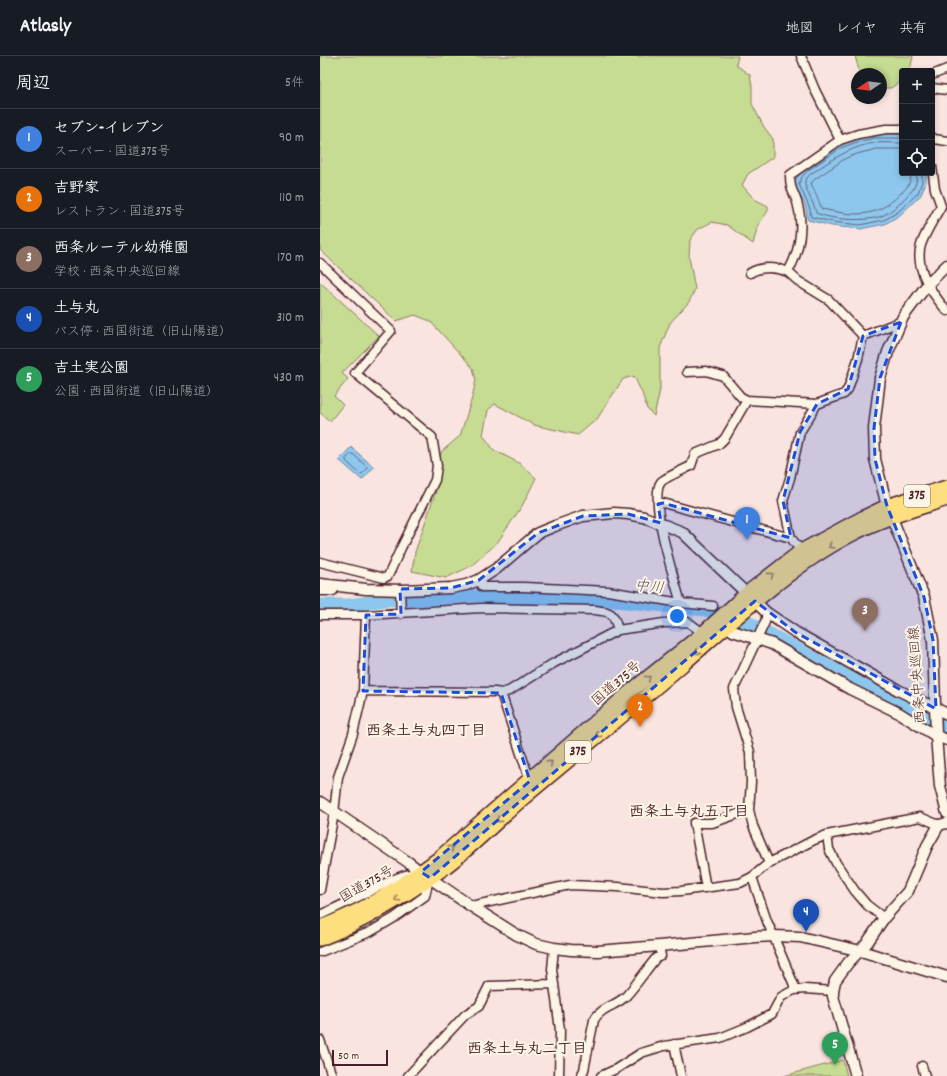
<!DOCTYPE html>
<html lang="ja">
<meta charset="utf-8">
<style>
:root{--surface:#171b24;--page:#20242c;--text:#f1f3f6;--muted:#9ea1a6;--line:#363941;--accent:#a6949b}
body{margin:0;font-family:Dekko,"Klee One",sans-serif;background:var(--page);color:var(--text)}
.controls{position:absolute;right:12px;top:12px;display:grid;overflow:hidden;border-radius:4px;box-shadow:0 2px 6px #0003}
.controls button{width:36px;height:36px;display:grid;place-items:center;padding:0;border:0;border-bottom:1px solid var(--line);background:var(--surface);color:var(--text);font:20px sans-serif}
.compass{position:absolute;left:531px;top:12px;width:36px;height:36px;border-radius:50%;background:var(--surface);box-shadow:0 2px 6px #0003;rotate:257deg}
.scale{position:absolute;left:12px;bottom:10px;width:56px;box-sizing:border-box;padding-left:4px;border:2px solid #4a1f2b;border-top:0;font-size:11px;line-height:14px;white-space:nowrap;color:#4a1f2b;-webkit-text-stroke:3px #fcf5e5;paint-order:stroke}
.you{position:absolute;left:357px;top:560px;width:14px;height:14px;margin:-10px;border:3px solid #fff;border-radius:50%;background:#1a73e8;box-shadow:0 0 0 6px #1a73e833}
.badge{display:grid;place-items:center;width:26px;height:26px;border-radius:50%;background:var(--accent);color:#fff;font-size:13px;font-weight:700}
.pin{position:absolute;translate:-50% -33px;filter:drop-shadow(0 1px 2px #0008)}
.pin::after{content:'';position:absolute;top:21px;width:14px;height:12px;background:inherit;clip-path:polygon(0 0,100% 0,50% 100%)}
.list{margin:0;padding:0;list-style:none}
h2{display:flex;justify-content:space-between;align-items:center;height:52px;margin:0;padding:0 16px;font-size:17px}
h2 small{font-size:13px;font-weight:400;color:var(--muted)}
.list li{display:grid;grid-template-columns:26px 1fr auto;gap:12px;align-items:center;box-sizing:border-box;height:60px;padding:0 16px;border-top:1px solid var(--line)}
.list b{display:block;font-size:15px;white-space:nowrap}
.list p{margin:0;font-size:13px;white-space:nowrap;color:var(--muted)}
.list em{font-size:13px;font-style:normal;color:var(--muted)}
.icon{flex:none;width:22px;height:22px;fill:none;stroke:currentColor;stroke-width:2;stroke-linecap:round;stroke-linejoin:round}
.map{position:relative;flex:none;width:627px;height:1020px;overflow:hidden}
header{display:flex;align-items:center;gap:24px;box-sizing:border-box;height:56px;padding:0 20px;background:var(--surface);border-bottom:1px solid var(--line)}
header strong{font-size:19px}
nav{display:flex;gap:22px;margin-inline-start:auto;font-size:14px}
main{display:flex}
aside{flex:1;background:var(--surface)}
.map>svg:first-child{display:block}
.green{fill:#c6dc92;stroke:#887e5e}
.water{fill:#8dc7ed;stroke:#72849f}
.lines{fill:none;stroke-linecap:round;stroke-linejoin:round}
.shore{stroke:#656279;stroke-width:1}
.river{stroke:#8dc7ed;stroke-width:13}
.minor-casing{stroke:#4a1f2b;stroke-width:11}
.tertiary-casing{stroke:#4a1f2b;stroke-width:13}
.trunk-casing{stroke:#4a1f2b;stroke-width:16}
.minor{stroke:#fcf5e5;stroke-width:8}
.tertiary{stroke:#fcf5e5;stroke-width:10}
.trunk{stroke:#fddf80;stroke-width:13}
.oneway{stroke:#a47f56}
.marked{fill:#1d4ed8;fill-opacity:0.2;stroke:#1d4ed8;stroke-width:3;stroke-dasharray:8 5;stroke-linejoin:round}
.labels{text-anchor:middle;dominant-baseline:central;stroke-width:4;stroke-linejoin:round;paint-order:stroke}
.shield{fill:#fcf5e5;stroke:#7f5f63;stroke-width:1}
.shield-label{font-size:13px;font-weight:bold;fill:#4a1f2b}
.street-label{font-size:14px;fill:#4a1f2b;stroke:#fcf5e5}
.water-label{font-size:15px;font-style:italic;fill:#5e5165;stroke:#fcf5e5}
.neighbourhood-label{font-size:15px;font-weight:bold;fill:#4a1f2b;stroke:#fcf5e5}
</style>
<header>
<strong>Atlasly</strong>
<nav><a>地図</a><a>レイヤ</a><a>共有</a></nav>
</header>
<main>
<aside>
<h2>周辺<small>5件</small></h2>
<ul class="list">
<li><span class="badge" style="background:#3f7fe0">1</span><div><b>セブン-イレブン</b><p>スーパー · 国道375号</p></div><em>90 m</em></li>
<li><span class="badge" style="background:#e8710a">2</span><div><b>吉野家</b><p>レストラン · 国道375号</p></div><em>110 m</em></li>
<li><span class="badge" style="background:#8d6e63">3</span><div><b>西条ルーテル幼稚園</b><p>学校 · 西条中央巡回線</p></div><em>170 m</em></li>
<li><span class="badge" style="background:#1a4fb4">4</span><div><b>土与丸</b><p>バス停 · 西国街道（旧山陽道）</p></div><em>310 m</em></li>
<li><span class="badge" style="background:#2e9e5b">5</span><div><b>吉土実公園</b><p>公園 · 西国街道（旧山陽道）</p></div><em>430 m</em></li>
</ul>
</aside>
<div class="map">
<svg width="627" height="1020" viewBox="0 0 627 1020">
<rect width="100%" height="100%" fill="#fae4df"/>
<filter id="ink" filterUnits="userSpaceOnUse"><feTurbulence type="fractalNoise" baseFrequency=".025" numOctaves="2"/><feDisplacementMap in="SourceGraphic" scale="8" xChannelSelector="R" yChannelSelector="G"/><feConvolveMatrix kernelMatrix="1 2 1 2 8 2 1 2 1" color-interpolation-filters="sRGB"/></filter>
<g filter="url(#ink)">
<path class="green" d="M0,0H418L416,9L430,19L432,31V48L444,71L453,83V101L428,118L422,129L434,143L448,150V155L438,169L433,188L407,169L392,166L378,173L370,184L369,201L375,233L369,246L350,267L340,292V334L334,360L327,353L322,337L314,320L303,323L277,363L258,379L214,369L175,348L168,354L163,379L174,394L199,407L216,422L202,450L177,487L151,510L126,522L92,515L95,496L116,435L121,396L140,380L152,342L156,324L153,312L110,265L95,259L76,265L0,194Z
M535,0H593L591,10L588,15H582V24L571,32H561V18H540Z
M0,226L59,280L22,317L28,323L14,340L23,349L10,365L0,357Z
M523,1004L527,1020H464Z"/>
<path class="water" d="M554,78H582V117H606V126L601,139L580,159L565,168L540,173L512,170L488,164C486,159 487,155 485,149C482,142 475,135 475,127C476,114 507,95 518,89C529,83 542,81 554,78Z
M31,391L54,411L42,424L19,404Z"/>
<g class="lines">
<path class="shore" d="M582,82H554L534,87L521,92L487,115L481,122L479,128L490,153L491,161L513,166L540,169L564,164L578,156L598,137L602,126V117
M582,87C573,87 563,86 554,87C534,90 518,100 501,111C496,115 487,119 485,125C483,131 495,148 496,157C511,164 547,166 562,160C571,156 578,149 584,143C593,134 597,131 597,117
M582,93H556L537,98L526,102L495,123L491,127L502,153C535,160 555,163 580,138C588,131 591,127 591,117
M31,398H33L47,411V413L42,418H40L26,405V403Z"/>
<path class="river" d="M0,549H28L65,544H98L151,540L286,544L385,554L403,558L430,567L549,632L593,655L627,671"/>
<defs>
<path id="minor" d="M481,0L495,34L520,84
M612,19L627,13
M612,32L627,34
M612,81L614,83L627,85
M612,111L615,133L621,150C615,161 604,179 601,189C594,212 613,239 627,255
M0,207L71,275L35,317L112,381L117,410L115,424L81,492L68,520L64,522L0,506
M430,217C441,210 456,211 468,216
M543,280L509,244L478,225L468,216C480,195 484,169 477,146C473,134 470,134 470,119L520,84L538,78L566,73H582
M543,280L577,267L581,266
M367,316L386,315L403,320L421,341L427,344
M338,448L343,447L471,482
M481,495L471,482L463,445L470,422L480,376L497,348
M159,524L162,531H204L288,535L361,547L393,550
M80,533L81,558
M0,535H13L17,530
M361,547C355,526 328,442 341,426C344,422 365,413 371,410L375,398L399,388L405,382L427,344L497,348L524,338L528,333L538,303L543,280
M0,559H46
M43,635L46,559L161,552L275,554C293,556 293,557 298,574
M181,637L189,635L234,607L298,574L344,567L368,566L383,577
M507,779L509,793L516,807L535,835L547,849L564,862
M449,807L494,784L507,779L600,761L619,769
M432,821L447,865L474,929V934
M386,832L374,767H392L429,754
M0,834L14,757L18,721L33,678L43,635L175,636L181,637L210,725
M151,850L250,829L298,831L343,836L361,835L420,827L432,821L449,807L433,770L429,754L431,726L430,696L416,651L414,633L445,566L447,557
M0,859C14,853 28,846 42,839C59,831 77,819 96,817
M234,892L232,913L240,974L239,1020
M0,896L50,876L74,862L105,840L109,823
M0,984L12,1020
M354,988L361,1020
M602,1010L605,1020
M88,1020L145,959L159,950L169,930L234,928
M261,1020L264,1014L274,964C281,951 296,950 306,940C317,928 326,914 336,902L341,900L339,890
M281,1020L296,1013L321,997L344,990L400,982L427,971L452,958L461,941L474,934L485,933L513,935"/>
<path id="tertiary" d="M627,209L607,229L583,261L568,296L560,322L554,372L555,403L567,450L604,541L613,584L616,680L620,730L627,757
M0,528L46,533L83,534L131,532L146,529L159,524L176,513L218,477L235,470L263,460L294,457L308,458L324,461L362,476L447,557L475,576L578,634L627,658
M407,570L413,575L452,588L530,633L579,657L616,680L627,684
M0,746L88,806L101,816L151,850L197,879L216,888L234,892L251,894L278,895L339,890L435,881L454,880L480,881L541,895L627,921
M536,1020L513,940V935L515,925L528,907L547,887L564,862L588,835L607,790L619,769L627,767"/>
<path id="trunk" d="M0,871C42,856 82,830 118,803L312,634L383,577L427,537L481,495L544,461L567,450L627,431
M0,883C44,866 86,840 124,812C151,792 175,767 200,745C253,700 308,656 361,610C412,566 468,512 529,480C560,463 593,454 627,443"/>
</defs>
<use href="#minor" class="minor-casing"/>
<use href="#tertiary" class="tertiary-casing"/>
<use href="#trunk" class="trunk-casing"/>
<use href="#minor" class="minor"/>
<use href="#tertiary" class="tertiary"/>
<use href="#trunk" class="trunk"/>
</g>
<defs><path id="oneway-chevron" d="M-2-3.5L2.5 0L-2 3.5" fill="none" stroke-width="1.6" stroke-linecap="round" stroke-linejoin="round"/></defs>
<g class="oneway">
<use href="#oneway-chevron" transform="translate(511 490) rotate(148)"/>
<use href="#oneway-chevron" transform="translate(451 519) rotate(-37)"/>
<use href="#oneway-chevron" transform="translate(378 596) rotate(139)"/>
<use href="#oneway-chevron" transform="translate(328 622) rotate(-39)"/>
<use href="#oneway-chevron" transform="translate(278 679) rotate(140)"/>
<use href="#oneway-chevron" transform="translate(230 707) rotate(-41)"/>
<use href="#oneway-chevron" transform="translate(179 764) rotate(139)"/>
<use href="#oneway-chevron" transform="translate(131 792) rotate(-41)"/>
<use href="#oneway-chevron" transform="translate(77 843) rotate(148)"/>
</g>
</g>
<path class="marked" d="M581,266L560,322L554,372L555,403L567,450L604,541L613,584L616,653L475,576L435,545L110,822L101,816L210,725L181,637L43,635L46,559L81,558L80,533L131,532L159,524L218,477L263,460L308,458L341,467L338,448L343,447L471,482L463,445L480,376L497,348L528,333L543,280Z"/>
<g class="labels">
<g class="shield">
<rect x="584" y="429" width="26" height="22" rx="3"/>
<rect x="245" y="685" width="26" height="22" rx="3"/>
</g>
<g class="shield-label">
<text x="597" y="440">375</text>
<text x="258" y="696">375</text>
</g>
<g class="street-label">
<text transform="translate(598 619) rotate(-94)">西条中央巡回線</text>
<text transform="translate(297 628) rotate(-41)">国道375号</text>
<text transform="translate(47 829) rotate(-30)">国道375号</text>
</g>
<g class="water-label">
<text transform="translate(329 532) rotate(6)">中川</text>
</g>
<g class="neighbourhood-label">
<text x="106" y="676">西条土与丸四丁目</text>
<text x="369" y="757">西条土与丸五丁目</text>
<text x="207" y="994">西条土与丸二丁目</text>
</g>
</g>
</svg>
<div class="controls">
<button>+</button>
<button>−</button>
<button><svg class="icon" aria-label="locate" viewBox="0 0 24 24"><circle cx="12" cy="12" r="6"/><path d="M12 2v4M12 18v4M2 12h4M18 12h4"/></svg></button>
</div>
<svg class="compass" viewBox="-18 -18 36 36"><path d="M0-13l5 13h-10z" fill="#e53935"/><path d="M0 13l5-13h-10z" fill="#9ea1a6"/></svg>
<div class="scale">50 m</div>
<div class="you"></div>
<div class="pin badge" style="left:427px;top:484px;background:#3f7fe0">1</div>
<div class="pin badge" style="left:320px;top:671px;background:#e8710a">2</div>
<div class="pin badge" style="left:545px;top:575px;background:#8d6e63">3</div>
<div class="pin badge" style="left:486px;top:876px;background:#1a4fb4">4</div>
<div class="pin badge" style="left:515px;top:1009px;background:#2e9e5b">5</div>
</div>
</main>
